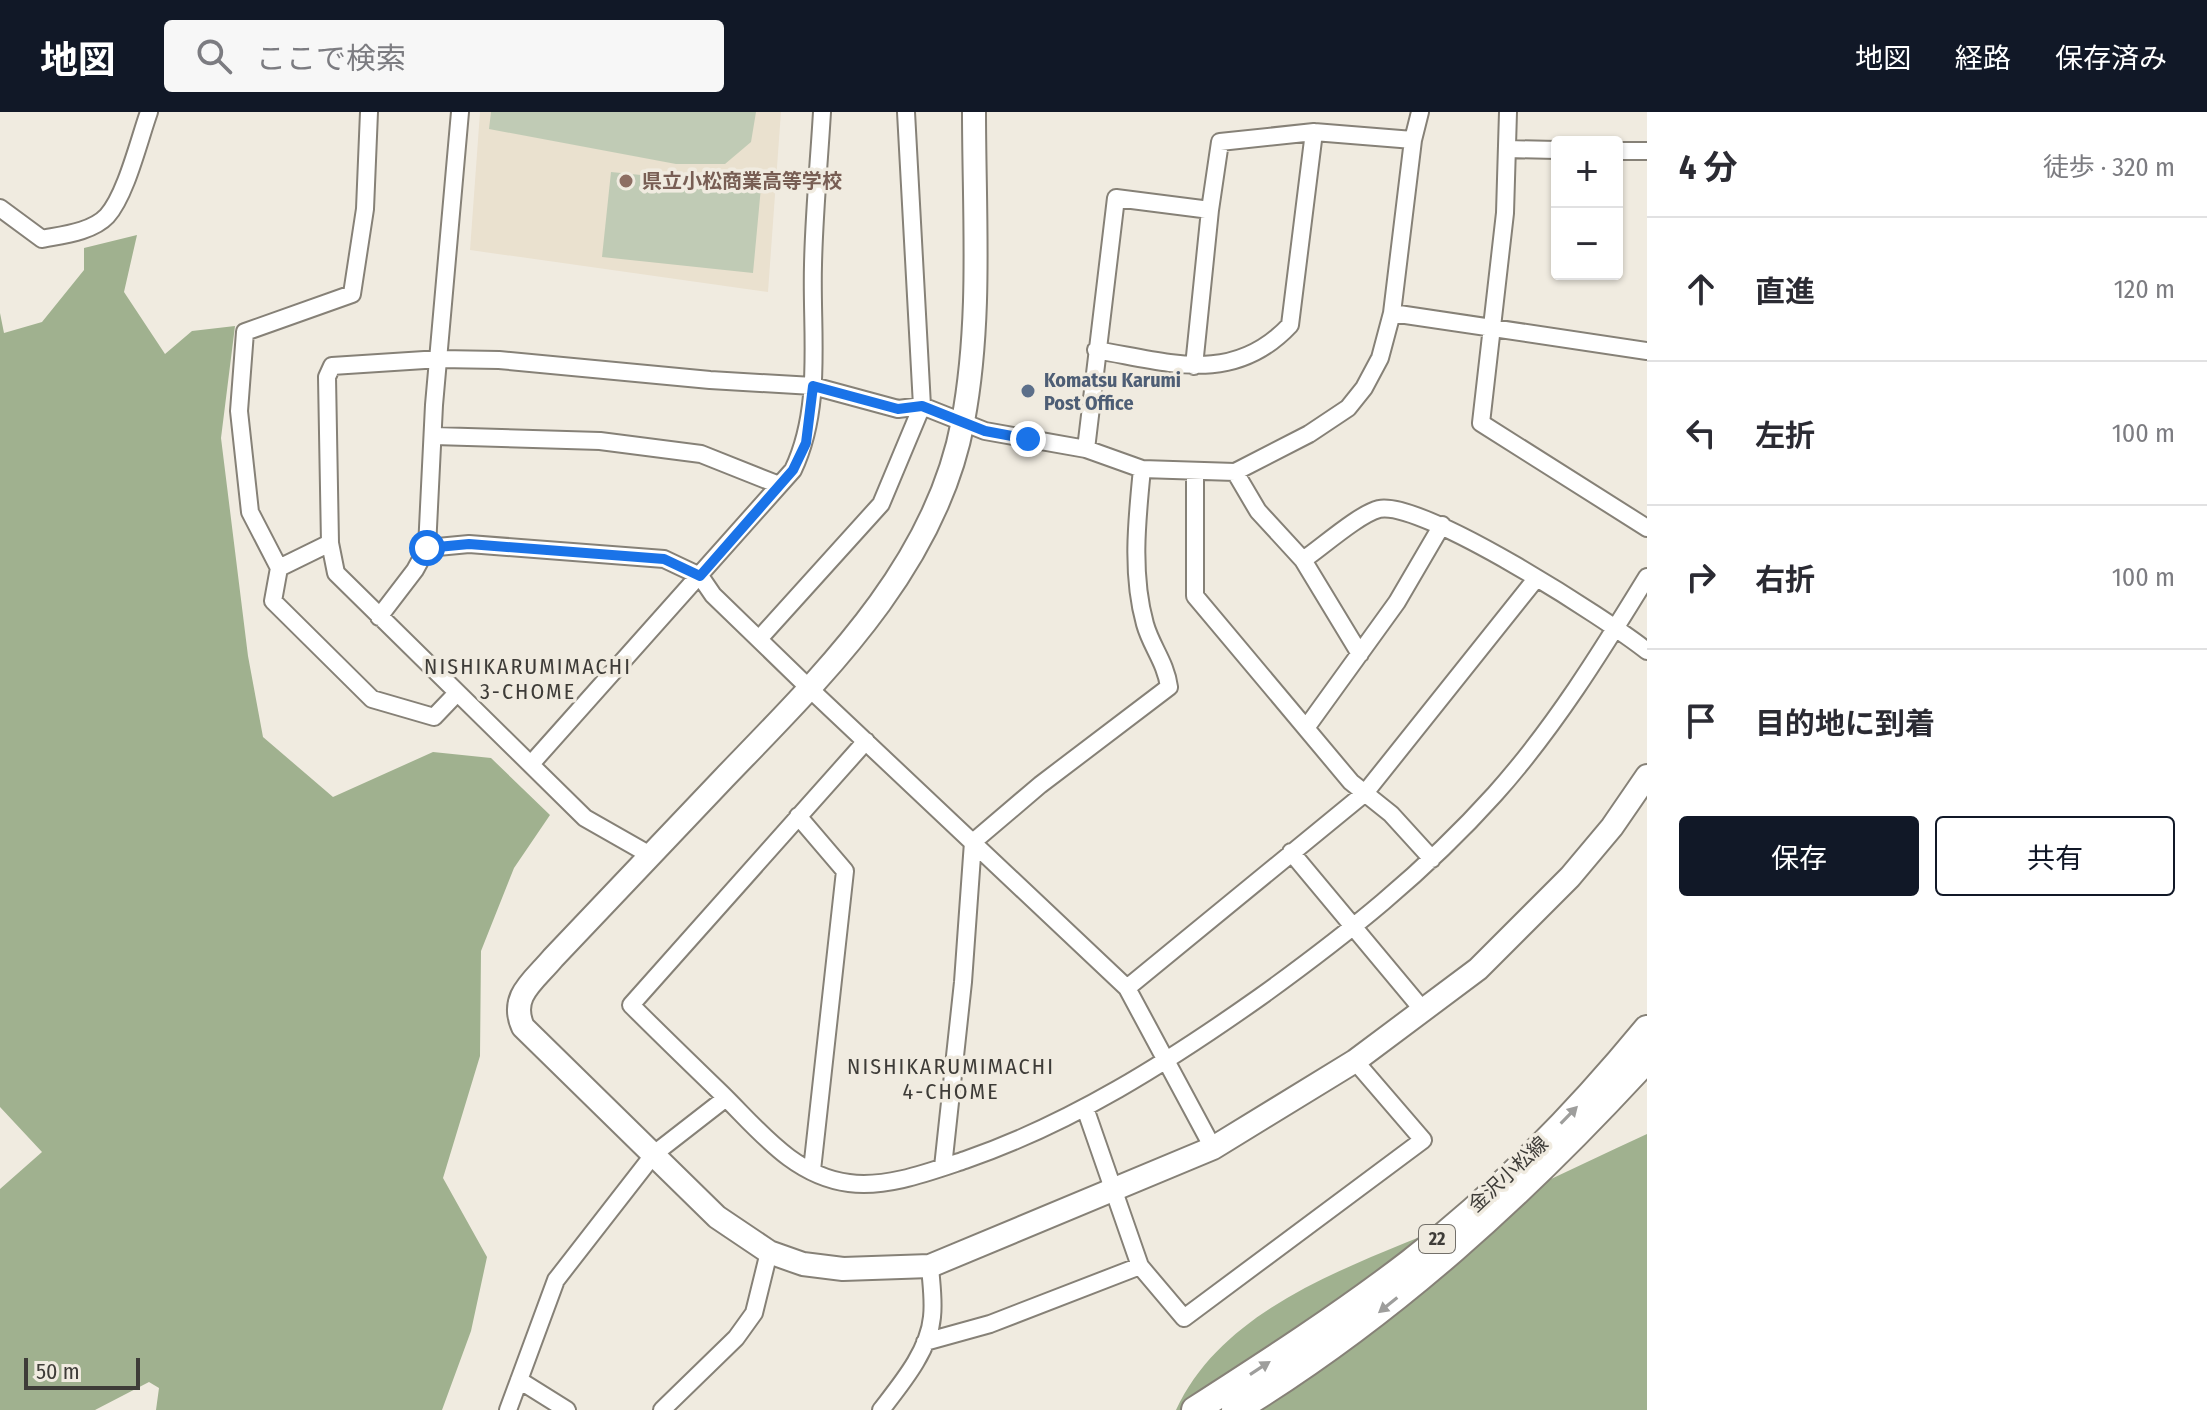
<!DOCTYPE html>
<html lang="ja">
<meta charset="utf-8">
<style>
:root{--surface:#fff;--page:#f7f7f7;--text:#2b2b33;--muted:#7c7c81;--line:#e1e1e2;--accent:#111827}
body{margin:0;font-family:"Fira Sans Condensed","Noto Sans JP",sans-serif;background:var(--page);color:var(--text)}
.controls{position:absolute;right:24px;top:24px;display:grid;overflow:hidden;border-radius:8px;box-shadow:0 2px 6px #0004}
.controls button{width:72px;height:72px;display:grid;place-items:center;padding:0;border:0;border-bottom:2px solid var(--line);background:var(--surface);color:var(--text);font:40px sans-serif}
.scale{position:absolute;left:24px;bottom:20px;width:116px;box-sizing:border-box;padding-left:8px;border:4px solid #3e3c38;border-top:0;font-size:22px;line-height:28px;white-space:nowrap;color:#3e3c38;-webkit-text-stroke:6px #f0ebe0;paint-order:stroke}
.stop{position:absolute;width:24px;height:24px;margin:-18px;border:6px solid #1a73e8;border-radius:50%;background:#fff}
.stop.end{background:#1a73e8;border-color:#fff;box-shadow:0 2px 8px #0008}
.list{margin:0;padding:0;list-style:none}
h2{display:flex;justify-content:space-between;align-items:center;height:104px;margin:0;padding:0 32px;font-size:34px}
h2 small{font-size:26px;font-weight:400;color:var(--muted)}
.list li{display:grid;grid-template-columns:52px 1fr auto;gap:24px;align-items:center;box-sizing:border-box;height:144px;padding:0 32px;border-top:2px solid var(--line)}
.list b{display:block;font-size:30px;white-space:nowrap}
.list em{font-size:26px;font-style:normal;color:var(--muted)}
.actions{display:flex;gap:16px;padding:24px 32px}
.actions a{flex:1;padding:18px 0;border:2px solid var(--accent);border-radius:8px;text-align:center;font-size:28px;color:var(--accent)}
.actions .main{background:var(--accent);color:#fff}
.icon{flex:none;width:44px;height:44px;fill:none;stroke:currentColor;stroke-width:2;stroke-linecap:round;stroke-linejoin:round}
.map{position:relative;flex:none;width:1647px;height:1298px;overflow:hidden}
header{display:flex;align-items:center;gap:48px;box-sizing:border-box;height:112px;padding:0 40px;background:var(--accent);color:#fff}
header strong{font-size:38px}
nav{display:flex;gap:44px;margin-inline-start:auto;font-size:28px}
.search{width:560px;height:72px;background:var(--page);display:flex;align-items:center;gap:20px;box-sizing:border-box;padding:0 28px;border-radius:8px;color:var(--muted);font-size:30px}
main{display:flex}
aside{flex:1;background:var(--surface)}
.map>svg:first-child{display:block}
.built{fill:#eae1cf}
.green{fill:#c0cbb5}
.forest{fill:#a0b18f}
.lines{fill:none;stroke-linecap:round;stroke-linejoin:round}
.street-casing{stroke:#868177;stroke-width:20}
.secondary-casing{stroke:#868177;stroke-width:26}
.primary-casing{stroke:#868177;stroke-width:30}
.street{stroke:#fff;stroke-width:16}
.secondary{stroke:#fff;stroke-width:22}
.primary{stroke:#fff;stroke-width:26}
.oneway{fill:#9e9e9c}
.route{stroke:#1a73e8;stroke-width:10}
.education-dot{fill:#8d6e63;stroke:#f0ebe0;stroke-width:3}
.service-dot{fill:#5c6f8a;stroke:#f0ebe0;stroke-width:3}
.labels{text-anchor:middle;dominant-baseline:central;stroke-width:7;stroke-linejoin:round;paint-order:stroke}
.shield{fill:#f0ebe0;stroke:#73706a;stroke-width:2}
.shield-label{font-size:18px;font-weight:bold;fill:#3e3c38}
.education-label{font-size:20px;font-weight:bold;fill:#785e54;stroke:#f0ebe0;text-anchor:start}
.service-label{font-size:20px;font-weight:bold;fill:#4e5e75;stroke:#f0ebe0;text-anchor:start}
.street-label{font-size:20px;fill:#3e3c38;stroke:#f0ebe0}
.neighbourhood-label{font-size:22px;letter-spacing:2px;fill:#3e3c38;stroke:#f0ebe0}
</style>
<header>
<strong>地図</strong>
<div class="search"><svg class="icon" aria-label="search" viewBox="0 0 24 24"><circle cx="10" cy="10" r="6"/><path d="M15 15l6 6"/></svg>ここで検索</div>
<nav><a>地図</a><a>経路</a><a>保存済み</a></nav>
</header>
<main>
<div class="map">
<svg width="1647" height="1298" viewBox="0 0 1647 1298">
<rect width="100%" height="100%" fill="#f0ebe0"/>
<path class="built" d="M480,0H781L768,180L470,138Z"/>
<path class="green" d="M491,0H756L751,30L725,52H676L489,17Z
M611,60L761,75L753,161L602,145Z"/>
<path class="forest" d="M137,123L124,180L165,242L192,219L235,214L221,326L248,544L263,625L333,685L433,640L491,646L550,703L514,756L481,839L480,944L443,1066L487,1145L471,1219L442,1298H156L159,1276L149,1270L95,1298H0V1077L42,1040L0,995V201L4,221L42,210L84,158V136Z
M1647,1022V1298H1176C1227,1188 1366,1150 1470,1104C1529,1078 1588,1049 1647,1022Z"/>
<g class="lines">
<defs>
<path id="street" d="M1508,0L1505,101L1481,311L1647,416
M1507,37L1557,38
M1617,39H1647
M0,96L42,127C62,123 92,120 107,104C126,83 139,28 149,0
M1392,201L1647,239
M1096,238C1168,250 1233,274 1290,213L1314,20
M1194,254L1210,98
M434,324L600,329L701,342L779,373
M1086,337L1116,86L1210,98L1220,30L1314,20L1413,28
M1235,360L1258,399L1303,448C1322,435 1359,402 1379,397C1423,388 1608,508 1647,539
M1195,361V484L1351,670L1391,702L1432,747
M330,431L279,456L273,489L372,587L434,605L456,582
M427,436L469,432L664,447L700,464L713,483L810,577L1127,876L1213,1036
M1303,448L1360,542
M279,456L250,400L239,299L245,220L352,182L365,97L369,0
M379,505L415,458L427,436L434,293L460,0
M759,527L881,392L922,294L906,0
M1306,616L1397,490L1442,413
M866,629L631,893C661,923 691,952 721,981C758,1017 793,1064 849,1071C887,1076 929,1060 965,1048C1072,1011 1168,950 1260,885C1346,823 1424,761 1495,682C1554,616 1601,540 1647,465
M531,652L793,358C823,295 811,222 813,153C814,102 819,51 822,0
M798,704L845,759L812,1058
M1291,740L1422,897
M650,743L585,706L336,461L330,431L327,265L332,254L440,247L499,248L710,268L813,274L898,297L922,294L985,319L1086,337L1142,357L1235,360L1309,322L1348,296L1364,276L1380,246L1392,201L1413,28L1420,0
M1127,876L1365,681L1535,468
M1085,996L1140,1154L1184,1206L1423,1028L1355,949
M943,1055L963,870L973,730L1040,673L1169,575C1166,551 1151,534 1145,512C1131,462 1137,407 1142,357
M925,1230L990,1212L1140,1154
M519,1268L567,1298
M508,1298L556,1168L654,1042L726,986
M662,1298L736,1226L754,1201L769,1140
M881,1298C901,1272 929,1239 932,1205C934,1188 931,1170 930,1154"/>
<path id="secondary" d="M974,0C974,102 982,208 963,309C936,455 823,563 724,666C667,726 610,786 553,846C534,869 509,884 523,915L717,1105L769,1140L803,1152L843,1157L930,1154L1213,1036L1355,949L1478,857L1570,765L1612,715L1647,664"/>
<path id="primary" d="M1195,1298C1268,1251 1341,1204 1410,1151C1497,1084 1577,1002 1647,917
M1235,1298C1391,1203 1524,1081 1647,947"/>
</defs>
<use href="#street" class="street-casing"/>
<use href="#secondary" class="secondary-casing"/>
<use href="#primary" class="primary-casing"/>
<use href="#street" class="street"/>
<use href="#secondary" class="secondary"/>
<use href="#primary" class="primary"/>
</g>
<defs><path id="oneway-solid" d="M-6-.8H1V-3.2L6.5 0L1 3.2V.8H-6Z" transform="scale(2)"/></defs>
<g class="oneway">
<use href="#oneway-solid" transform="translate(1569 1003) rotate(-46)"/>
<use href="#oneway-solid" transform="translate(1388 1193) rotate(141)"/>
<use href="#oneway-solid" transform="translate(1260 1256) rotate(-33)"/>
</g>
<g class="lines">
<path class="route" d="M427,436L469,432L664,447L700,464L793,358L806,331L813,274L898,297L922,294L985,319L1028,327"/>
</g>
<circle class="education-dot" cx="626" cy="69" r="8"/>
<circle class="service-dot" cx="1028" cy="279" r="8"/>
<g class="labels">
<rect class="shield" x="1419" y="1113" width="36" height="28" rx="6"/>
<g class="shield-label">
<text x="1437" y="1127">22</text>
</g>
<g class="education-label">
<text x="642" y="69">県立小松商業高等学校</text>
</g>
<g class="service-label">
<text x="1044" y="268">Komatsu Karumi<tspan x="1044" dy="23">Post Office</tspan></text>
</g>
<g class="street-label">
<text transform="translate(1508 1062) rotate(-43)">金沢小松線</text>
</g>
<g class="neighbourhood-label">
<text x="528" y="554">NISHIKARUMIMACHI<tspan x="528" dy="25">3-CHOME</tspan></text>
<text x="951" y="954">NISHIKARUMIMACHI<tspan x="951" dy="25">4-CHOME</tspan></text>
</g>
</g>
</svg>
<div class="controls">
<button>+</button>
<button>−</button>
</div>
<div class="scale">50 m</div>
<div class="stop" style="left:427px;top:436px"></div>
<div class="stop end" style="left:1028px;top:327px"></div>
</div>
<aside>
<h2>4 分<small>徒歩 · 320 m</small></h2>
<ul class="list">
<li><svg class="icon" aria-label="ahead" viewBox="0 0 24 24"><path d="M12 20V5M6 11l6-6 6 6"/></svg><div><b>直進</b></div><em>120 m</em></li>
<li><svg class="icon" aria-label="left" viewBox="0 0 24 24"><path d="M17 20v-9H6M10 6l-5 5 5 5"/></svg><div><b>左折</b></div><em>100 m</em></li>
<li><svg class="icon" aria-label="right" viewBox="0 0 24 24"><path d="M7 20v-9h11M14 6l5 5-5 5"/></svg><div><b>右折</b></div><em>100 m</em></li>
<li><svg class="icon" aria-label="arrive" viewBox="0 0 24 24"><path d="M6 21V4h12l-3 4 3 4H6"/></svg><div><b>目的地に到着</b></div></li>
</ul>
<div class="actions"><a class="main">保存</a><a>共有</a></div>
</aside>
</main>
